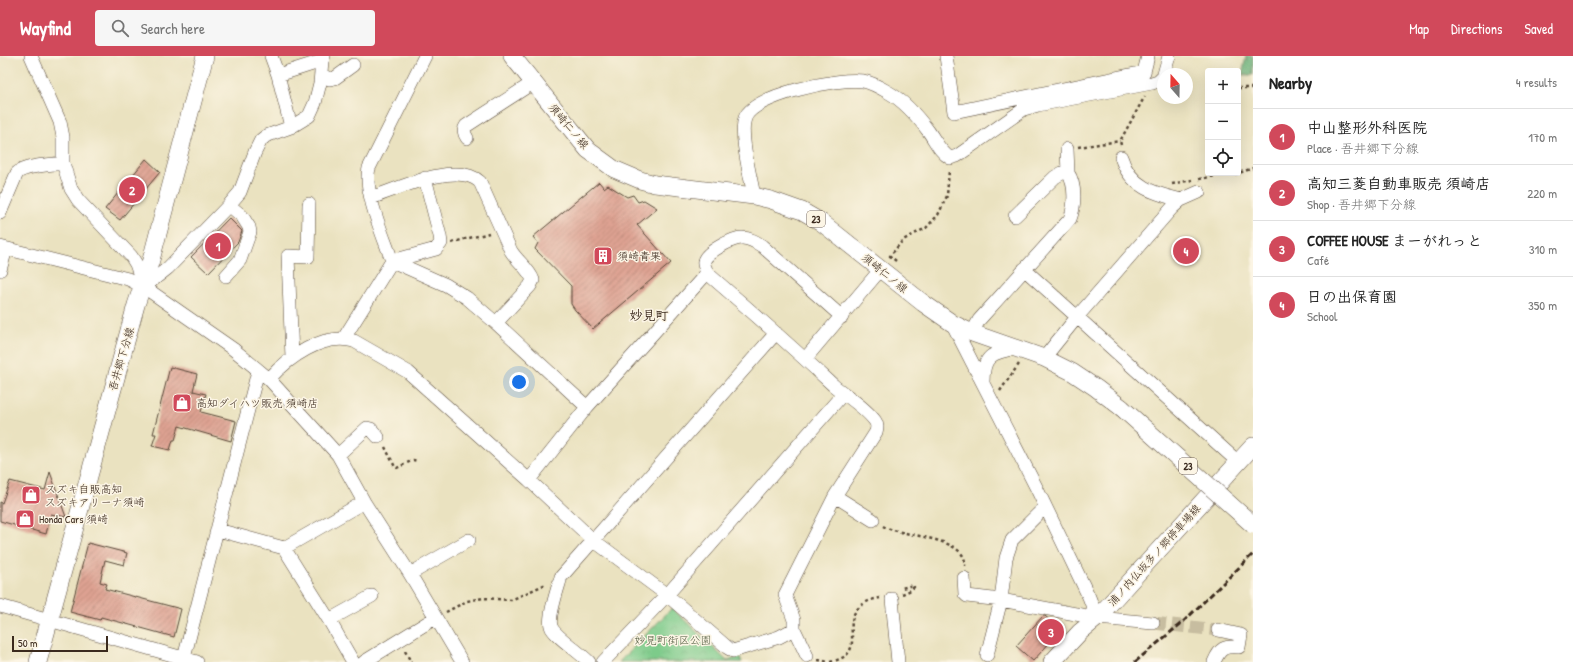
<!DOCTYPE html>
<meta charset="utf-8">
<style>
:root{--surface:#fff;--page:#f6f6f6;--text:#222;--muted:#767676;--line:#e0e0e0;--accent:#d1495b}
body{margin:0;font-family:"Patrick Hand","Klee One",sans-serif;background:var(--page);color:var(--text)}
.controls{position:absolute;right:12px;top:12px;display:grid;overflow:hidden;border-radius:4px;box-shadow:0 4px 16px #0002}
.controls button{width:36px;height:36px;display:grid;place-items:center;padding:0;border:0;border-bottom:1px solid var(--line);background:var(--surface);color:var(--text);font:20px sans-serif}
.compass{position:absolute;left:1157px;top:12px;width:36px;height:36px;border-radius:50%;background:var(--surface);box-shadow:0 4px 16px #0002;rotate:340deg}
.scale{position:absolute;left:12px;bottom:10px;width:96px;box-sizing:border-box;padding-left:4px;border:2px solid #3b2a1e;border-top:0;font-size:11px;line-height:14px;white-space:nowrap;color:#3b2a1e;-webkit-text-stroke:3px #fcf5e5;paint-order:stroke}
.you{position:absolute;left:519px;top:326px;width:14px;height:14px;margin:-10px;border:3px solid #fff;border-radius:50%;background:#1a73e8;box-shadow:0 0 0 6px #1a73e833}
.badge{display:grid;place-items:center;width:26px;height:26px;border-radius:50%;background:var(--accent);color:#fff;font-size:13px;font-weight:700}
.pin{position:absolute;translate:-50% -50%;border:2px solid #fff;box-shadow:0 1px 4px #0006}
.list{margin:0;padding:0;list-style:none}
h2{display:flex;justify-content:space-between;align-items:center;height:52px;margin:0;padding:0 16px;font-size:17px}
h2 small{font-size:13px;font-weight:400;color:var(--muted)}
.list li{display:grid;grid-template-columns:26px 1fr auto;gap:12px;align-items:center;box-sizing:border-box;height:56px;padding:0 16px;border-top:1px solid var(--line)}
.list b{display:block;font-size:15px;white-space:nowrap}
.list p{margin:0;font-size:13px;white-space:nowrap;color:var(--muted)}
.list em{font-size:13px;font-style:normal;color:var(--muted)}
.icon{flex:none;width:22px;height:22px;fill:none;stroke:currentColor;stroke-width:2;stroke-linecap:round;stroke-linejoin:round}
.map{position:relative;flex:none;width:1253px;height:606px;overflow:hidden}
header{display:flex;align-items:center;gap:24px;box-sizing:border-box;height:56px;padding:0 20px;background:var(--accent);color:#fff}
header strong{font-size:19px}
nav{display:flex;gap:22px;margin-inline-start:auto;font-size:14px}
.search{width:280px;height:36px;background:var(--page);display:flex;align-items:center;gap:10px;box-sizing:border-box;padding:0 14px;border-radius:4px;color:var(--muted);font-size:15px}
main{display:flex}
aside{flex:1;background:var(--surface)}
.map>svg:first-child{display:block}
.forest{fill:url(#forest-crowns);stroke:#506c4a}
.park{fill:url(#park-crowns);stroke:#5c7a54}
.building{fill:url(#building-hatch)}
.lines{fill:none;stroke-linecap:round;stroke-linejoin:round}
.minor-tunnel{stroke:#c7bda0;stroke-width:13;stroke-dasharray:13 6;stroke-linecap:butt}
.minor-casing{stroke:#554636;stroke-width:14}
.major-casing{stroke:#554636;stroke-width:18}
.path{stroke:#554636;stroke-width:2.5;stroke-dasharray:3 3;stroke-linecap:butt}
.minor{stroke:#fff;stroke-width:13}
.major{stroke:#fff;stroke-width:17}
.rail{stroke:#3b2a1e;stroke-width:3;stroke-dasharray:6 3;stroke-linecap:butt}
.major-bridge-casing{stroke:#554636;stroke-width:18;stroke-linecap:butt}
.major-bridge{stroke:#fff;stroke-width:17}
.labels{text-anchor:middle;dominant-baseline:central;stroke-width:3;stroke-linejoin:round;paint-order:stroke}
.shield{fill:#fcf5e5;stroke:#75675a;stroke-width:1}
.shield-label{font-size:10px;font-weight:bold;fill:#3b2a1e}
.street-label{font-size:11px;fill:#3b2a1e;stroke:#fcf5e5}
.poi-label{font-size:11px;fill:#3b2a1e;stroke:#fcf5e5;text-anchor:start}
.park-label{font-size:11px;fill:#4f5a3e;stroke:#fcf5e5}
.quarter-label{font-size:13px;font-weight:bold;fill:#3b2a1e;stroke:#fcf5e5}
</style>
<header>
<strong>Wayfind</strong>
<div class="search"><svg class="icon" aria-label="search" viewBox="0 0 24 24"><circle cx="10" cy="10" r="6"/><path d="M15 15l6 6"/></svg>Search here</div>
<nav><a>Map</a><a>Directions</a><a>Saved</a></nav>
</header>
<main>
<div class="map">
<svg width="1253" height="606" viewBox="0 0 1253 606">
<defs>
<pattern id="forest-crowns" width="20" height="18" patternUnits="userSpaceOnUse"><rect width="20" height="18" fill="#66af76"/><path d="M2 6a3 3 0 1 1 6 0M12 15a3 3 0 1 1 6 0" fill="none" stroke="#558f60"/></pattern>
<pattern id="park-crowns" width="20" height="18" patternUnits="userSpaceOnUse"><rect width="20" height="18" fill="#7dcb8a"/><path d="M2 6a3 3 0 1 1 6 0M12 15a3 3 0 1 1 6 0" fill="none" stroke="#6dae77"/></pattern>
<pattern id="building-hatch" width="6" height="6" patternUnits="userSpaceOnUse"><rect width="6" height="6" fill="#dea292"/><path d="M-1 1l2-2M0 6l6-6M5 7l2-2" fill="none" stroke="#b58477"/></pattern>
</defs>
<rect width="100%" height="100%" fill="#fcf5e5"/>
<filter id="ink" filterUnits="userSpaceOnUse"><feTurbulence type="fractalNoise" baseFrequency=".025" numOctaves="2"/><feDisplacementMap in="SourceGraphic" scale="8" xChannelSelector="R" yChannelSelector="G"/><feConvolveMatrix kernelMatrix="1 2 1 2 8 2 1 2 1" color-interpolation-filters="sRGB"/></filter>
<filter id="wash" filterUnits="userSpaceOnUse"><feTurbulence type="fractalNoise" baseFrequency=".012" numOctaves="4" result="noise"/><feDisplacementMap in="SourceGraphic" scale="16" xChannelSelector="R" yChannelSelector="G"/><feGaussianBlur stdDeviation="0.9" result="paint"/><feColorMatrix in="noise" values="0 0 0 0 0 0 0 0 0 0 0 0 0 0 0 0 0 1.4 0 .05"/><feComposite in="paint" operator="in"/></filter>
<g filter="url(#wash)">
<rect width="100%" height="100%" fill="#eae2c0"/>
<path class="forest" d="M1246,0H1253V19H1242Z"/>
<path class="park" d="M672,552L727,605L740,601L742,606H619Z"/>
<g id="blocks">
<path class="building" d="M146,103L160,116L120,164L105,153Z
M599,126L604,132L608,129L627,141L633,139L638,146L644,144L657,152L637,169L671,207L593,273L575,254L571,248V230L535,193L538,187L533,181Z
M229,162L242,175L238,186L208,217L191,201Z
M170,311L197,318L193,335L206,338L201,356L236,365L231,385L179,370L175,384H173L170,394L152,390L156,378H153Z
M50,416L66,461L51,458L46,478L0,465V446L2,447L10,425L45,434Z
M88,487L127,497L124,509L105,504L100,526L107,528L105,533L181,553L174,581L101,561L100,564L70,556Z
M1043,560H1045L1061,574L1033,605L1016,590Z"/>
</g>
</g>
<g filter="url(#ink)">
<use href="#blocks" fill-opacity="0" stroke="#554636" stroke-width="1"/>
<g class="lines">
<path class="minor-tunnel" d="M1153,567L1218,574"/>
<defs>
<path id="minor" d="M31,0L60,66L63,81V107L71,133L78,144L131,200L136,208L144,231
M271,0L278,19L291,71
M425,0L369,112C363,135 384,181 392,205L446,229L467,242L496,267L587,351
M946,0L954,56L1144,16L1148,0
M1164,18L1169,0
M278,19L322,5
M321,19L330,23L335,22L353,9
M467,82C464,77 463,74 466,70L534,26
M1067,93L1068,117
M1121,101C1130,131 1153,137 1181,144
M754,140C751,122 739,79 745,62C753,39 840,21 863,25C870,26 881,32 888,36C904,45 918,61 929,76C936,86 940,96 950,102L957,100L1024,53L1038,49L1152,27L1158,25L1163,20
M371,142C397,133 457,104 480,126L511,195C518,206 529,213 533,224L530,230L496,267
M0,157L17,117C26,109 51,109 63,107
M0,191L128,223L144,231L233,293L269,323L338,399L364,446
M1024,213L1238,406
M0,214L6,193
M707,217C706,213 703,209 704,205C706,196 733,182 742,182C750,182 756,186 762,190L842,261
M226,220L240,204L250,176L249,171L242,160L229,149
M144,231L168,212L229,149L240,136L255,96L261,84L266,80L291,71L309,60L315,47L320,27L322,5L324,0
M952,267L1036,431L1089,541L1097,562
M972,277L979,264L1070,163C1075,150 1076,129 1068,117H1062L1055,121L1015,160
M344,282L392,205L436,193L441,187L440,180L425,122
M292,302L288,200L308,201L309,148
M1044,302L1077,261L1172,152L1181,144L1199,136
M805,303L881,213
M269,323C288,302 323,276 354,285L408,316L529,424L593,484L667,539L728,592L733,595L779,581L794,573V564L785,539L835,440L876,376C877,372 878,369 875,365C865,351 846,340 833,329C792,291 750,254 707,217L587,351L529,424
M983,326C983,299 992,297 1016,292
M338,399L367,372L371,373L378,381
M835,440L873,464
M1045,451L1012,484L1006,502L1001,544L1097,562L1153,567
M218,474L284,492L329,564L353,606
M284,492L364,446L410,518L462,606
M410,518L469,484
M964,522L965,538L967,540L1001,544L987,599
M892,543L898,606
M0,550L197,606
M329,564L372,540
M794,573L807,600
M183,606L258,315
M364,606L435,562
M589,606C581,597 553,579 551,570C548,560 558,532 561,521L776,277
M603,606L667,539L843,338
M1214,606C1220,592 1224,590 1239,591L1241,579L1218,574"/>
<path id="major" d="M512,0L588,94L614,113L640,124L655,128L754,140L771,144L802,155L821,166L923,247L952,267L972,277L1044,302L1072,316L1096,332L1122,352
M38,606L136,249L151,204L205,0
M1052,606L1080,576L1097,562L1253,390"/>
</defs>
<use href="#minor" class="minor-casing"/>
<use href="#major" class="major-casing"/>
<path class="path" d="M1238,32H1253
M1121,89L1120,85L1145,40
M1078,91L1120,85
M1199,123L1221,119L1236,118L1253,112
M1172,128L1192,124
M452,187C465,182 476,181 489,177
M896,205L890,200L903,184L926,172L938,159L947,140L949,114
M1000,335L1019,308
M385,391L395,411L397,412L413,404L418,405
M883,470C901,481 968,480 965,510
M902,538L911,534L914,531L913,529L902,532
M446,556L467,545L483,542L511,544L546,528
M405,595L411,606
M818,604L829,606
M830,606C873,597 834,565 865,547C869,544 875,543 880,542"/>
<use href="#minor" class="minor"/>
<use href="#major" class="major"/>
<path class="rail" d="M1135,606L1184,565L1253,498"/>
<defs>
<path id="major-bridge" d="M1122,352L1253,469"/>
</defs>
<use href="#major-bridge" class="major-bridge-casing"/>
<use href="#major-bridge" class="major-bridge"/>
</g>
</g>
<defs>
<symbol id="building-square" viewBox="-11 -11 22 22"><rect x="-9" y="-9" width="18" height="18" rx="4" fill="#d1495b" stroke="#fcf5e5"/><path d="M-4-6H4V6H1V3H-1V6H-4ZM-2.5-4.3h1.7v1.8h-1.7ZM.8-4.3h1.7v1.8H.8ZM-2.5-1h1.7V.8h-1.7ZM.8-1h1.7V.8H.8Z" fill="#fff"/></symbol>
<symbol id="shop-square" viewBox="-11 -11 22 22"><rect x="-9" y="-9" width="18" height="18" rx="4" fill="#d1495b" stroke="#fcf5e5"/><path d="M-5-2.5h2.3a2.7 3.5 0 0 1 5.4 0H5L5.5 6h-11ZM-1.5-2.5h3a1.5 2.3 0 0 0-3 0Z" fill="#fff"/></symbol>
</defs>
<g fill-rule="evenodd">
<use href="#building-square" x="592" y="189" width="22" height="22"/>
<use href="#shop-square" x="171" y="336" width="22" height="22"/>
<use href="#shop-square" x="20" y="428" width="22" height="22"/>
<use href="#shop-square" x="14" y="452" width="22" height="22"/>
</g>
<g class="labels">
<g class="shield">
<rect x="807" y="155" width="18" height="16" rx="3"/>
<rect x="1179" y="402" width="18" height="16" rx="3"/>
</g>
<g class="shield-label">
<text x="816" y="163">23</text>
<text x="1188" y="410">23</text>
</g>
<g class="street-label">
<text transform="translate(569 70) rotate(50)">須崎仁ノ線</text>
<text transform="translate(885 217) rotate(39)">須崎仁ノ線</text>
<text transform="translate(121 303) rotate(-74)">吾井郷下分線</text>
<text transform="translate(1154 499) rotate(-48)">浦ノ内仏坂多ノ郷停車場線</text>
</g>
<g class="poi-label">
<text x="617" y="200">須崎青果</text>
<text x="196" y="347">高知ダイハツ販売 須崎店</text>
<text x="45" y="433">スズキ自販高知<tspan x="45" dy="13">スズキアリーナ須崎</tspan></text>
<text x="39" y="463">Honda Cars 須崎</text>
</g>
<g class="park-label">
<text x="673" y="584">妙見町街区公園</text>
</g>
<g class="quarter-label">
<text x="649" y="259">妙見町</text>
</g>
</g>
</svg>
<div class="controls">
<button>+</button>
<button>−</button>
<button><svg class="icon" aria-label="locate" viewBox="0 0 24 24"><circle cx="12" cy="12" r="6"/><path d="M12 2v4M12 18v4M2 12h4M18 12h4"/></svg></button>
</div>
<svg class="compass" viewBox="-18 -18 36 36"><path d="M0-13l5 13h-10z" fill="#e53935"/><path d="M0 13l5-13h-10z" fill="#767676"/></svg>
<div class="scale">50 m</div>
<div class="you"></div>
<div class="pin badge" style="left:218px;top:190px">1</div>
<div class="pin badge" style="left:132px;top:134px">2</div>
<div class="pin badge" style="left:1051px;top:576px">3</div>
<div class="pin badge" style="left:1186px;top:195px">4</div>
</div>
<aside>
<h2>Nearby<small>4 results</small></h2>
<ul class="list">
<li><span class="badge">1</span><div><b>中山整形外科医院</b><p>Place · 吾井郷下分線</p></div><em>170 m</em></li>
<li><span class="badge">2</span><div><b>高知三菱自動車販売 須崎店</b><p>Shop · 吾井郷下分線</p></div><em>220 m</em></li>
<li><span class="badge">3</span><div><b>COFFEE HOUSE まーがれっと</b><p>Café</p></div><em>310 m</em></li>
<li><span class="badge">4</span><div><b>日の出保育園</b><p>School</p></div><em>350 m</em></li>
</ul>
</aside>
</main>
